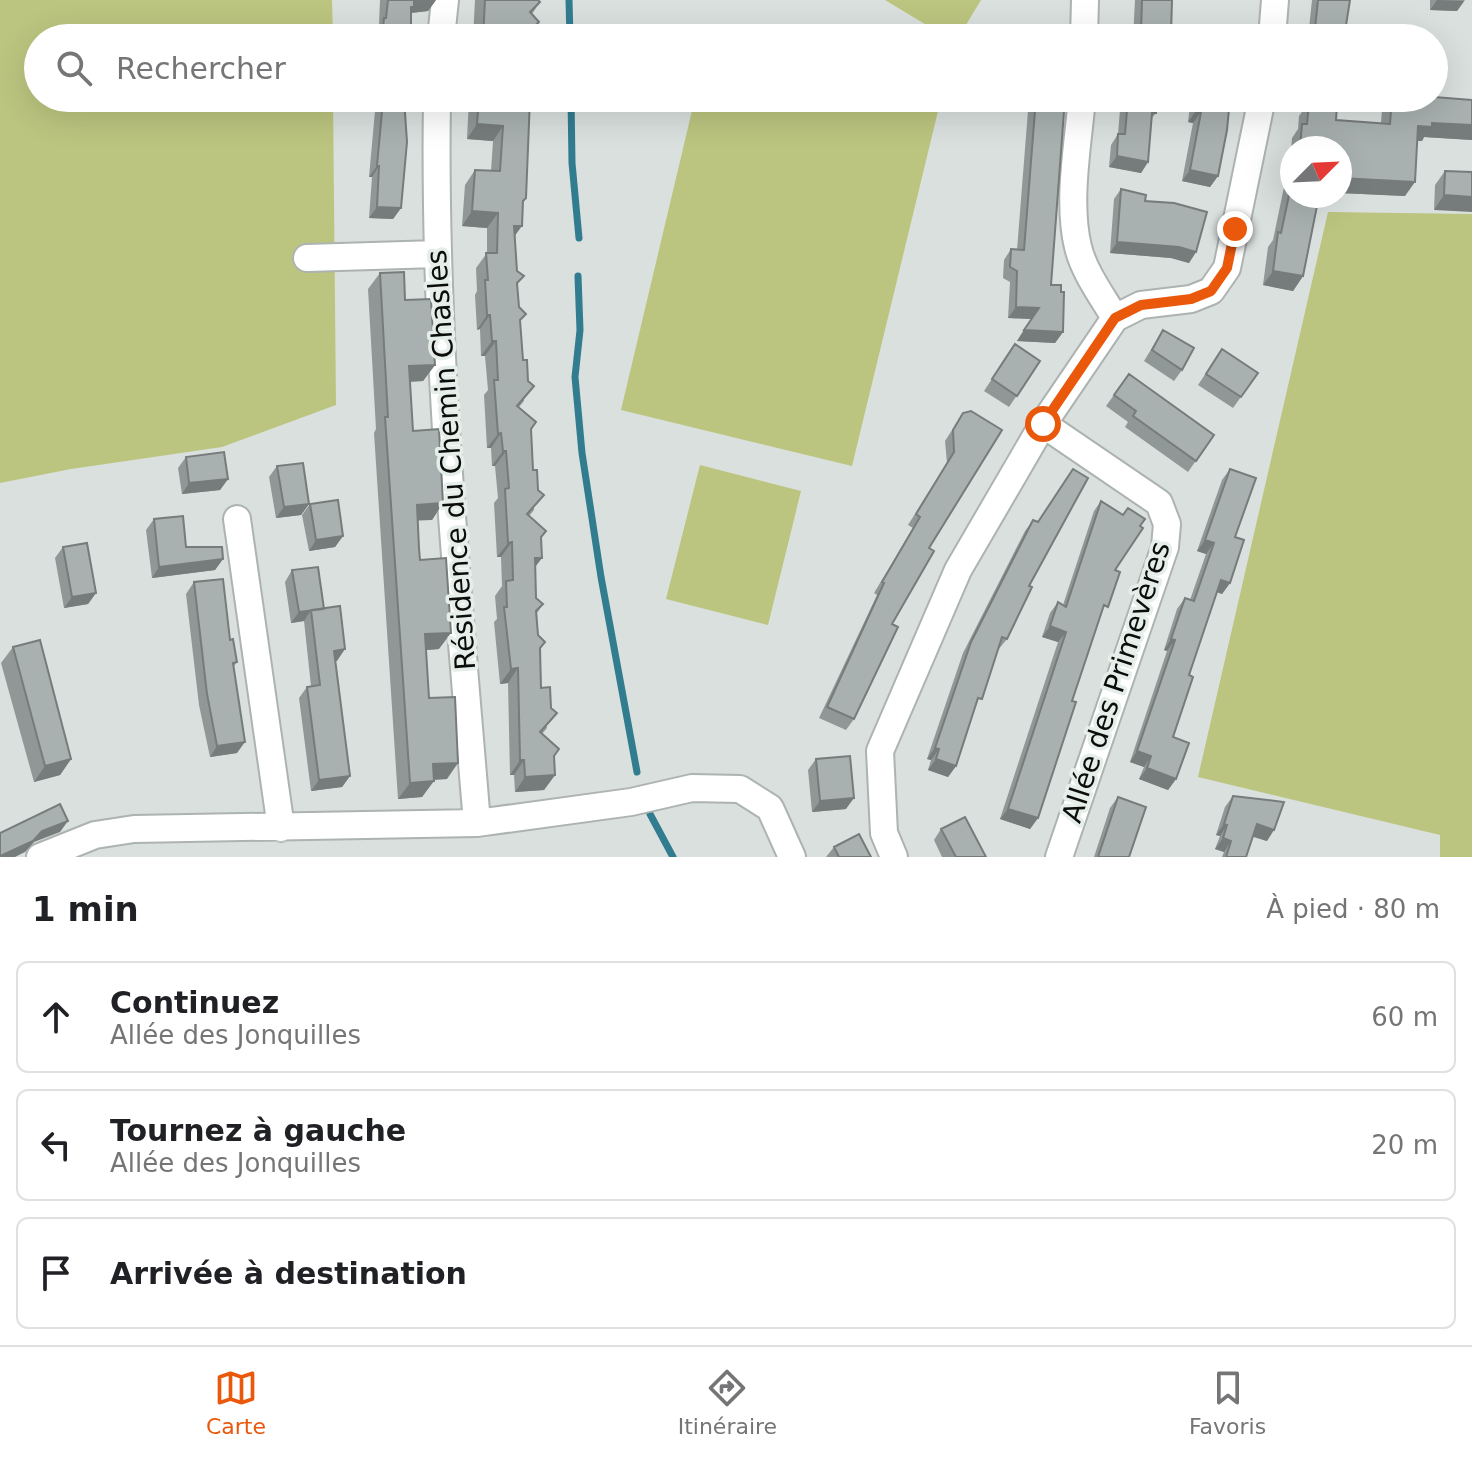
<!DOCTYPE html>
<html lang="fr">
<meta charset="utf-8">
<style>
:root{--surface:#fff;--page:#f2f2f2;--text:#202124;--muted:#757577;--line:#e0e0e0;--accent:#ea580c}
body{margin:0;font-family:"DejaVu Sans",sans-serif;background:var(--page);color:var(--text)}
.compass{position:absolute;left:1280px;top:136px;width:72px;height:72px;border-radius:50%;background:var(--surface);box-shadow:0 8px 32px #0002;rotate:66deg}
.stop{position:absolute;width:24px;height:24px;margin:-18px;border:6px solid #ea580c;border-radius:50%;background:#fff}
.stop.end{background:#ea580c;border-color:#fff;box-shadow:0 2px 8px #0008}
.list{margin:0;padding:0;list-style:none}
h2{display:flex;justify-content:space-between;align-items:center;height:104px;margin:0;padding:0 32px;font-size:34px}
h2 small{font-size:26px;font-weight:400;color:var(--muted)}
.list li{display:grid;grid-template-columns:52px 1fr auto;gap:24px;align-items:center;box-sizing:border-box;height:112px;margin:0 16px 16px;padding:0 16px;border:2px solid var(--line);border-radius:12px}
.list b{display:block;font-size:30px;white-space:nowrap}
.list p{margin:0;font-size:26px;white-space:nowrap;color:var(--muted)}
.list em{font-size:26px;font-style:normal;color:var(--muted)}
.icon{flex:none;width:44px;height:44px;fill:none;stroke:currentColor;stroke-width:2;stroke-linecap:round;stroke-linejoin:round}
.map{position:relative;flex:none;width:1472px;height:857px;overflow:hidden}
.search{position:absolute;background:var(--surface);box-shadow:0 8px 32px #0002;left:24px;right:24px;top:24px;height:88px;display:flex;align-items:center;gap:20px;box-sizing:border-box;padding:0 28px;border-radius:44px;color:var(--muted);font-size:30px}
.sheet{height:488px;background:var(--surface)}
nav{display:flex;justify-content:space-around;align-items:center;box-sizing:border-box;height:112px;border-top:2px solid var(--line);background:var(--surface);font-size:22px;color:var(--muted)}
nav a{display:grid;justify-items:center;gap:4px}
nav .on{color:var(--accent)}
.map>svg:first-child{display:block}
.green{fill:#bcc57f}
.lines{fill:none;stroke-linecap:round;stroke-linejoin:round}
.stream{stroke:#327c90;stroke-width:7}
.minor-casing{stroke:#acb3b0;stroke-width:30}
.minor{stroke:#fff;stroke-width:26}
.wall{fill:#909797}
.shaded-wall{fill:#767b7b}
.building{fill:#a8b0b0;stroke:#767b7b;stroke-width:2}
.route{stroke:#ea580c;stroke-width:10}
.labels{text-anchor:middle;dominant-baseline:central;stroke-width:7;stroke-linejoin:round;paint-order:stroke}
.street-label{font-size:28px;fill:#0b0d0c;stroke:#e6eeea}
</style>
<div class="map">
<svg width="1472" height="857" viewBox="0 0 1472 857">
<rect width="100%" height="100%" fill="#d9e0dd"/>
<path class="green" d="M0,0H332L333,38H38V98H333L336,405L222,447L71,469L0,483Z
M885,0H981L958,38H948Z
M695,98H900L939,107L852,466L621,410Z
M1328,212L1472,214V857H1440V835L1198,777Z
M700,465L801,491L768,625L666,599Z"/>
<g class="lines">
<path class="stream" d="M569,0L570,38
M571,98L572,163L579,238
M578,276L580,330L575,377L582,453L601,577L637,772
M650,814L673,857"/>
<defs>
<path id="minor" d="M441,38L445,0
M1084,38L1085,0
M1272,38L1275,0
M437,98C433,341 457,580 477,823
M1082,98C1078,144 1067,202 1078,247C1084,272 1102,296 1115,318
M307,258L437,254
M1043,424L1159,503L1167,524L1165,547L1059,857
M237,519L281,828
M40,857L95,835L134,829L477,823L631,802L692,788L740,789L770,808L792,857
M894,857L884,833L880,751L958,570L1043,424L1115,318L1141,305L1191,299L1211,291L1227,268L1262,98"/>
</defs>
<use href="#minor" class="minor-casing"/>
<use href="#minor" class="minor"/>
</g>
<path class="wall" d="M380,0H436L428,11L411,13V38H375L376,29L379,24Z
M475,0H538L540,2L532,14L539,22L533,30V38H473Z
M1135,0H1172L1171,34L1168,38H1133Z
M1312,0H1350L1344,38H1308Z
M1430,0H1465L1457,11L1430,10Z
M372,98H406L401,208L393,219L369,218L372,177H369L375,111L371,110Z
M469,98H530L523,203L515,236L524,401L519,407L536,422L531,430L534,510L529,516L541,539L542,558L535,567L536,598L543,604L537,613L541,688L547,728L542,734L559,749L554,757L555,775L544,790L515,792L514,775H510L508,683L500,684L494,622L497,619L495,596L502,586L501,557H497L494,503L498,498L495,466H492L491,448H487L484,395L488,390L485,356H481L480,329L477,330L475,295L477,291L476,268L487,253V228L462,226L465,185L475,170L491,171L493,141L467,139Z
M1029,98H1065L1051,285L1063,332L1055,343L1017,341L1031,319L1008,318L1010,282L1003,278L1004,260L1011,249L1017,250Z
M1121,98H1157L1156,113L1151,119L1148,162L1141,173L1109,167L1111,145L1118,134Z
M1191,98H1230L1218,176L1210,187L1182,181L1193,123L1188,122Z
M1390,98H1434L1472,100V140L1424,137L1422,141H1417L1405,196L1340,193V148H1292V196L1303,276L1293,291L1263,285L1268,247L1273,240L1284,187L1289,180L1292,138L1298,129L1299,116L1309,102L1336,120L1381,123L1382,109Z
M1445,171L1472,172L1434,210L1435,185Z
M1121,189L1145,201L1196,252L1189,263L1171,258L1110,253L1114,199Z
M380,273L405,300L435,365L423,381L410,382L413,431L443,503L432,520H418L420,560L439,649L426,650L429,698L447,779L434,780L422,797L398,799L374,433L376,429L368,289Z
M1163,330L1182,370L1174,381L1144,361Z
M1015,344L1040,361L1009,407L984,391Z
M1222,349L1258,373L1233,408L1198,385Z
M1129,374L1214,435L1188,472L1125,427L1128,422L1106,406Z
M971,411L929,548L892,624L854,719L846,730L819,718L877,595L874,593L913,528L908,525L947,463L945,441L963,413Z
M186,457L228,479L220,490L182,494L178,468Z
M277,466L309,504L301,515L276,518L269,477Z
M1230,469L1235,537L1230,583L1222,594L1217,592L1189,675L1173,737L1176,779L1168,790L1139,779L1144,767L1130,762L1167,651L1164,650L1177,609L1185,598L1190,600L1206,554L1197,551L1222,480Z
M1101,501L1140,526L1115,570L1072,701L1038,818L1030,829L1000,819L1058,642L1042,637L1050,613L1058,602L1063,605L1094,511Z
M310,504L343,536L335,547L309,551L302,515Z
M154,519L186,547L223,559L215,570L152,578L146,530Z
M1033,520L1029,586L1007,639L998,650L974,710L956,766L948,777L928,770L931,760L927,759L963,653L1025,531Z
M63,547L96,593L88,604L64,608L55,558Z
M292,570L324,609L337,661H335L350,776L342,787L311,791L299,698L307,687L311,686L304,621L291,623L285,582Z
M194,582L230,640L237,662L234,666L237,753L210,757L199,705L186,594Z
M13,647L71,759L60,775L34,782L1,663Z
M816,759L846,809L812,812L808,770Z
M1233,796L1267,841L1253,837L1246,857H1222L1224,852L1215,849L1220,836L1216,835L1225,807Z
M1118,797L1129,857H1094L1110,808Z
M941,829L986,857H942L934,840Z
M834,847L871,857H826Z"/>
<path class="shaded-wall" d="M436,0L428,11L410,13L406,18L414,2Z
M1437,0L1464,1L1457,11L1430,10Z
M1141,32L1171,34L1168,38H1137Z
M379,99L383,100L375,111L371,110Z
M1196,111L1201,112L1193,123L1188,122Z
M1432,123L1472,125V140L1424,137L1422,141L1408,140L1418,126Z
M477,124L503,126L493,141L467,139Z
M1117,156L1148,162L1141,173L1109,167Z
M377,166H379L372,177H369Z
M1190,170L1218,176L1210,187L1182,181Z
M1340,178L1415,182L1405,196L1340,193Z
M1444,195L1472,197V212L1434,210Z
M377,207L401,208L393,219L369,218Z
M472,211L498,213L487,228L462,226Z
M514,226H522L511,241Z
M1117,242L1179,247L1196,252L1189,263L1171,258L1110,253Z
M1273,271L1303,276L1293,291L1263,285Z
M1016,307L1039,308L1031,319L1008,318Z
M487,315H490L480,329L477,330Z
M1024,330L1063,332L1055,343L1017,341Z
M492,341H496L485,356H481Z
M435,365L423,381L398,382L409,366Z
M501,433L491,448H487L498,434Z
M503,451H506L495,466H492Z
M228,479L220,490L182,494L189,483Z
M443,503L432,520L406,521L417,505Z
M309,504L301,515L276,518L284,507Z
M343,536L335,547L309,551L316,540Z
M1205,540L1214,543L1206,554L1197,551Z
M512,542L501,557H497L508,543Z
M535,558H542L531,572Z
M223,559L215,570L152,578L159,567Z
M1221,580L1230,583L1222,594L1214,591Z
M96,593L88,604L64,608L72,597Z
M324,609L311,610L304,621L291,623L299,612Z
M1050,626L1066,632L1058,642L1042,637Z
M451,633L439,649L414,651L425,634Z
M1171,639L1175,640L1167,651L1164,650Z
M345,649L337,661L326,662L334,651Z
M518,668L508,683L500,684L511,669Z
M245,742L237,753L210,757L217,746Z
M935,748L939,749L931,760L927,759Z
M1137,751L1151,756L1144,767L1130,762Z
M71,759L60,775L34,782L45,766Z
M936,759L956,766L948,777L928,770Z
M520,760H524L514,775H510Z
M458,763L447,779L421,780L433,764Z
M1147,768L1176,779L1168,790L1139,779Z
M555,775L544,790L515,792L525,777Z
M350,776L342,787L311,791L319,780Z
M434,781L422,797L398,799L410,783Z
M854,798L846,809L812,812L820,801Z
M1008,809L1038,818L1030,829L1000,819Z
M68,821L60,832L34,842L25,852L15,857H0L42,831Z
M1224,824L1227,825L1220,836L1216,835Z
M1257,824L1274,830L1267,841L1249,835Z
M1223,838L1231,841L1224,852L1215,849Z"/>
<path class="building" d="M388,0H435L414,2V7H411V38H382L384,18H386Z
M485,0H538L540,2L530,12L539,22L533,28V38H483Z
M1142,0H1172L1171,34L1141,32Z
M1318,0H1350L1344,38H1314Z
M1434,97L1472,100V125L1432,123V127L1418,126L1415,182L1340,178V148H1300L1302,124H1307L1309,102L1337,105L1336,120L1390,124L1392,98Z
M379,98H406L405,113L407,142L401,208L377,207L379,166H377L383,100L379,99Z
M479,98H530L526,198L523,201L522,226H514L517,271L524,276L517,283L519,307L526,314L520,320L523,360H527L528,381L534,386L517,406L536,422L531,429L533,470H537L538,490L544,495L527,514L546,531L541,537L542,558H535L536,598L543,604L536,611L538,635L545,642L540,648L541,688L550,687L551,708L557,713L540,732L559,749L554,756L555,775L525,777L524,760H520L518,668L511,669L504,607H507L506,581L513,580L512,542L508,543L505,489L509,488L506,451H503L501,433L498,434L494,380H498L496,341H492L490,315H487L485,280H488L486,253H497L498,213L472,211L475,170L500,171L503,126L477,124Z
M1036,98H1065L1051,285H1061V292H1064L1063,332L1024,330L1039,308L1016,307L1017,271L1010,267L1011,249L1024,250Z
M1128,98H1157L1156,113H1152L1148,162L1117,156L1118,134H1125Z
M1197,98H1230L1227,130L1218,176L1190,170L1201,112L1196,111Z
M1445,171L1472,172V197L1444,195Z
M1292,181V196H1319L1303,276L1273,271L1278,232L1281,233Z
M1121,189L1146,195L1145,201L1174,203L1207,212L1196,252L1179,247L1117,242Z
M404,272L405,300L431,299L435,365L409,366L413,431L439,429L443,503L417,505L419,548L420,560L446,558L451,633L425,634L429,698L455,697L458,763L433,764L434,781L410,783L385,417H388L380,273Z
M1163,330L1194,348L1182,370L1152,350Z
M1015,344L1040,361L1017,396L992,379Z
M1222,349L1258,373L1241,397L1206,374Z
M1129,374L1214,435L1196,461L1133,416L1136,411L1114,395Z
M971,411L1002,430L929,548L934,551L892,624L898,627L854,719L827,707L884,583L882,582L920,517L916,514L954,452L953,430L963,413Z
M224,452L228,479L189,483L186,457Z
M303,463L309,504L284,507L277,466Z
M1073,469L1088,478L1029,586L1032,587L1007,639L1002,637L982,699L978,698L956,766L936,759L939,749L935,748L971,642L1033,520L1038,522Z
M1230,469L1256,478L1235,537L1244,540L1230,583L1221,580L1189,675L1193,677L1173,737L1189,743L1176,779L1147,768L1151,756L1137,751L1175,640L1171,639L1185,598L1194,601L1214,543L1205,540Z
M338,500L343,536L316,540L310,504Z
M1101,501L1123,515L1128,508L1145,519L1140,526L1143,528L1115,570L1120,572L1108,607L1104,605L1072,701L1076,702L1038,818L1008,809L1066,632L1050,626L1058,602L1066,607Z
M183,516L186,547H222L223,559L159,567L154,519Z
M87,543L96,593L72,597L63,547Z
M318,567L324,609L299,612L292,570Z
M223,579L230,640L233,639L237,662L233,663L245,742L217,746L207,694L194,582Z
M340,606L345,649L334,651L350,776L319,780L307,687L320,685L311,610Z
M40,640L71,759L45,766L13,647Z
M850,756L854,798L820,801L816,759Z
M1233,796L1284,802L1274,830L1257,824L1246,857H1226L1231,841L1223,838L1227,825L1224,824Z
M1118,797L1146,807L1129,857H1098Z
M60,804L68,821L42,831L33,841L0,856V833Z
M965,817L986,857H956L941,829Z
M859,834L871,857H839L834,847Z"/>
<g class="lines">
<path class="route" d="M1043,424L1115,318L1141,305L1191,299L1211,291L1227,268L1235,229"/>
</g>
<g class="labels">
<g class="street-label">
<text transform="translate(451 460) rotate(-94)">Résidence du Chemin Chasles</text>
<text transform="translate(1116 682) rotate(-72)">Allée des Primevères</text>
</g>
</g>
</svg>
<svg class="compass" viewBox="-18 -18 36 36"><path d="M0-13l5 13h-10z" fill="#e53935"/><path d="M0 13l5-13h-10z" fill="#757577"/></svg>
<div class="stop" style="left:1043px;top:424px"></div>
<div class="stop end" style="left:1235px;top:229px"></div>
<div class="search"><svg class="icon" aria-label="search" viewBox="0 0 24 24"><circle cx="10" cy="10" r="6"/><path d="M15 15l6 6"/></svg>Rechercher</div>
</div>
<section class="sheet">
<h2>1 min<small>À pied · 80 m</small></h2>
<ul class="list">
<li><svg class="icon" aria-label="ahead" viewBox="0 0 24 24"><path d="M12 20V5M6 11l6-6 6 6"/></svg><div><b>Continuez</b><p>Allée des Jonquilles</p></div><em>60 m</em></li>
<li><svg class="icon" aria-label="left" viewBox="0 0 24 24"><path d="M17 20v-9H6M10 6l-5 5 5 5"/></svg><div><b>Tournez à gauche</b><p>Allée des Jonquilles</p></div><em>20 m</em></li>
<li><svg class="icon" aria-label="arrive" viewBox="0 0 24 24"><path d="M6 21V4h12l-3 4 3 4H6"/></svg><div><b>Arrivée à destination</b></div></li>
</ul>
</section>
<nav>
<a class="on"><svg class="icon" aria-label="map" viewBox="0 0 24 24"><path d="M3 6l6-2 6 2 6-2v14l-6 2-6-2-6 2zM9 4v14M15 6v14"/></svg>Carte</a>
<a><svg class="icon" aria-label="directions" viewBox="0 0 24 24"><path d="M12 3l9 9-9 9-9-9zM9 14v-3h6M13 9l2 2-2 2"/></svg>Itinéraire</a>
<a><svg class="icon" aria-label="saved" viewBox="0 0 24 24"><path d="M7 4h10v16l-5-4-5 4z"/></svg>Favoris</a>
</nav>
